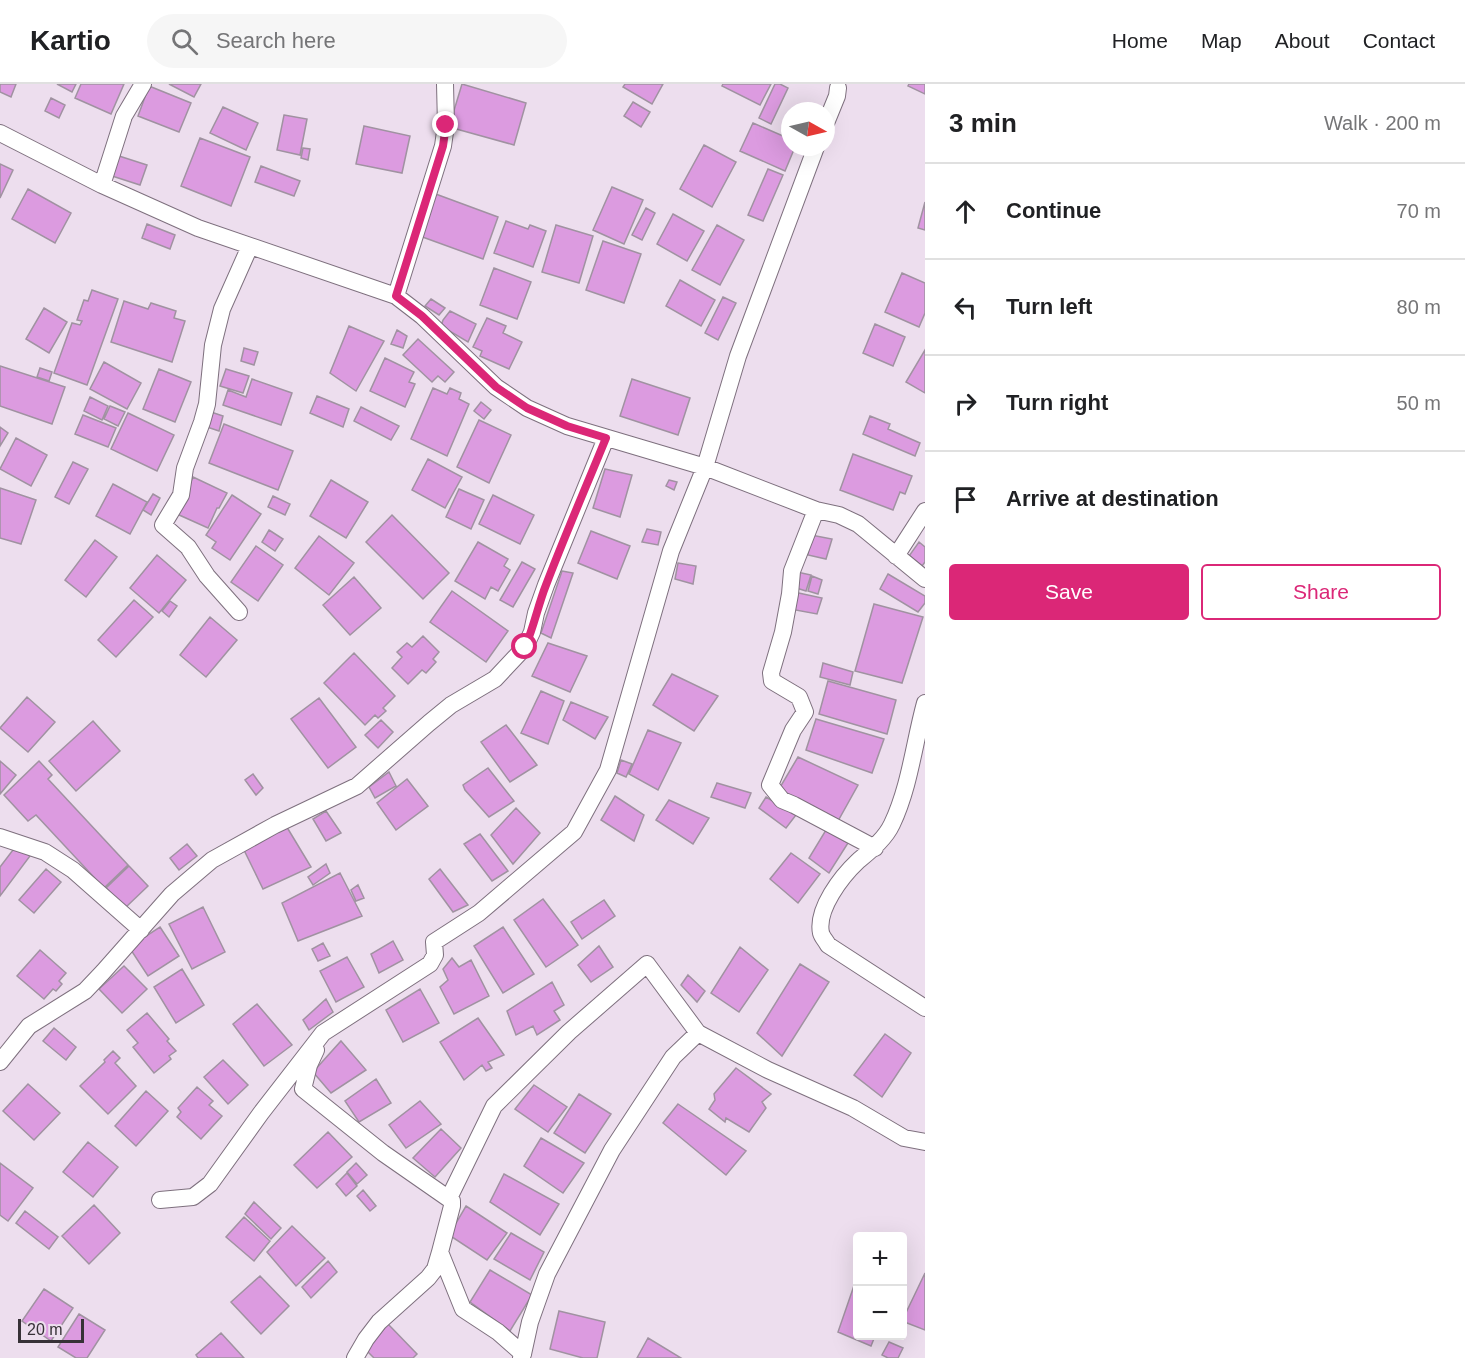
<!DOCTYPE html>
<meta charset="utf-8">
<style>
:root{--surface:#fff;--page:#f6f6f6;--text:#202124;--muted:#757577;--line:#e0e0e0;--accent:#db2777}
body{margin:0;font-family:Arial,sans-serif;background:var(--page);color:var(--text)}
.controls{position:absolute;right:18px;bottom:18px;display:grid;overflow:hidden;border-radius:6px;box-shadow:0 6px 24px #0002}
.controls button{width:54px;height:54px;display:grid;place-items:center;padding:0;border:0;border-bottom:2px solid var(--line);background:var(--surface);color:var(--text);font:30px sans-serif}
.compass{position:absolute;left:781px;top:18px;width:54px;height:54px;border-radius:50%;background:var(--surface);box-shadow:0 6px 24px #0002;rotate:98deg}
.scale{position:absolute;left:18px;bottom:15px;width:66px;box-sizing:border-box;padding-left:6px;border:3px solid #373137;border-top:0;font-size:16px;line-height:21px;white-space:nowrap;color:#373137;-webkit-text-stroke:4px #eddeee;paint-order:stroke}
.stop{position:absolute;width:18px;height:18px;margin:-14px;border:4px solid #db2777;border-radius:50%;background:#fff}
.stop.end{background:#db2777;border-color:#fff;box-shadow:0 2px 6px #0008}
.list{margin:0;padding:0;list-style:none}
h2{display:flex;justify-content:space-between;align-items:center;height:78px;margin:0;padding:0 24px;font-size:26px}
h2 small{font-size:20px;font-weight:400;color:var(--muted)}
.list li{display:grid;grid-template-columns:39px 1fr auto;gap:18px;align-items:center;box-sizing:border-box;height:96px;padding:0 24px;border-top:2px solid var(--line)}
.list b{display:block;font-size:22px;white-space:nowrap}
.list em{font-size:20px;font-style:normal;color:var(--muted)}
.actions{display:flex;gap:12px;padding:18px 24px}
.actions a{flex:1;padding:14px 0;border:2px solid var(--accent);border-radius:6px;text-align:center;font-size:21px;color:var(--accent)}
.actions .main{background:var(--accent);color:#fff}
.icon{flex:none;width:33px;height:33px;fill:none;stroke:currentColor;stroke-width:2;stroke-linecap:round;stroke-linejoin:round}
.map{position:relative;flex:none;width:925px;height:1274px;overflow:hidden}
header{display:flex;align-items:center;gap:36px;box-sizing:border-box;height:84px;padding:0 30px;background:var(--surface);border-bottom:2px solid var(--line)}
header strong{font-size:28px}
nav{display:flex;gap:33px;margin-inline-start:auto;font-size:21px}
.search{width:420px;height:54px;background:var(--page);display:flex;align-items:center;gap:15px;box-sizing:border-box;padding:0 21px;border-radius:33px;color:var(--muted);font-size:22px}
main{display:flex}
aside{flex:1;background:var(--surface)}
.map>svg:first-child{display:block}
.building{fill:#dc9be0;stroke:#a092a1;stroke-width:1.5}
.lines{fill:none;stroke-linecap:round;stroke-linejoin:round}
.minor-casing{stroke:#7e707e;stroke-width:18}
.minor{stroke:#fff;stroke-width:16}
.route{stroke:#db2777;stroke-width:8}
</style>
<header>
<strong>Kartio</strong>
<div class="search"><svg class="icon" aria-label="search" viewBox="0 0 24 24"><circle cx="10" cy="10" r="6"/><path d="M15 15l6 6"/></svg>Search here</div>
<nav><a>Home</a><a>Map</a><a>About</a><a>Contact</a></nav>
</header>
<main>
<div class="map">
<svg width="925" height="1274" viewBox="0 0 925 1274">
<rect width="100%" height="100%" fill="#eddeee"/>
<path class="building" d="M0,0H16L11,13L0,8Z
M57,0H76L72,8Z
M81,0H124L111,30L75,14Z
M169,0H201L194,13Z
M462,0L526,19L514,61L449,43Z
M625,0H663L652,20L623,3Z
M723,0H771L760,21L722,2Z
M775,0H780L788,4L771,40L759,34Z
M909,0H925V10L908,2Z
M149,2L191,19L179,48L138,32Z
M51,14L65,21L59,34L45,27Z
M633,18L650,28L641,43L624,32Z
M223,23L258,39L246,66L210,49Z
M284,31L307,35L300,71L277,66Z
M753,39L790,55V63H795L785,87L740,67Z
M364,42L410,52L402,89L356,80Z
M200,54L250,73L231,122L181,102Z
M704,61L736,78L712,123L680,105Z
M303,64L310,65L308,76L301,74Z
M116,71L147,81L140,101L109,91Z
M0,80L13,86L0,114Z
M261,82L300,97L294,112L255,98Z
M768,85L783,91L763,137L748,131Z
M612,103L643,116L624,160L593,146Z
M28,105L71,129L55,159L12,135Z
M433,109L498,133L483,175L417,151Z
M925,118V146L918,144Z
M646,124L655,129L642,156L632,151Z
M673,130L704,147L687,177L657,160Z
M506,137L528,145L530,141L546,147L533,183L494,169Z
M147,140L175,151L170,165L142,154Z
M556,141L593,152L579,199L542,188Z
M717,141L744,156L720,201L692,186Z
M603,157L641,170L624,219L586,206Z
M494,184L531,198L517,235L480,221Z
M902,189L925,199V229L919,243L885,228Z
M680,196L715,216L701,242L666,222Z
M92,206L118,215L87,301L54,289L72,239L80,241L82,237L77,236L84,216L88,217Z
M723,213L736,219L718,256L705,249Z
M431,215L445,224L439,231L425,222Z
M124,217L148,225L151,219L176,227L174,234L185,237L172,278L111,258Z
M44,224L67,238L49,269L26,255Z
M450,227L476,240L468,258L441,242L443,236Z
M487,234L506,242L503,249L522,258L509,285L480,272L482,267L473,263Z
M875,240L905,253L893,282L863,269Z
M349,242L384,257L356,307L330,289Z
M397,246L407,252L403,264L391,260Z
M418,255L454,288L445,298L438,292L432,298L403,271Z
M244,264L258,268L254,281L241,277Z
M925,266V309L906,298Z
M385,274L414,288L409,298L415,300L405,323L370,307Z
M104,278L141,299L127,325L90,305Z
M0,282L65,303L52,340L0,322Z
M40,284L52,288L49,297L37,293Z
M159,285L191,298L175,338L143,325Z
M226,285L249,292L243,309L220,302Z
M252,295L292,309L281,341L223,321L228,306L246,313Z
M632,295L690,314L678,351L620,332Z
M433,304L447,310L450,304L461,309L459,315L469,320L447,372L411,355Z
M317,312L349,325L343,343L310,329Z
M90,313L108,322L102,336L84,327Z
M481,318L491,326L484,335L474,327Z
M110,322L125,328L118,342L104,335Z
M361,323L399,342L391,356L354,337Z
M208,327L223,332L219,347L204,342Z
M128,329L174,351L157,387L111,365Z
M83,331L116,344L108,363L75,350Z
M870,332L890,340L888,345L920,359L915,372L863,350Z
M479,336L511,351L489,399L457,383Z
M224,340L293,367L278,406L209,379Z
M0,343L8,349L0,362Z
M16,354L47,371L31,402L0,385Z
M853,370L912,392L905,410L900,408L893,426L840,406Z
M428,375L462,393L445,424L412,406Z
M73,378L88,385L69,420L55,413Z
M605,385L632,391L620,433L593,424Z
M193,393L227,409L219,424H217L208,444L177,430Z
M331,396L368,418L346,454L310,432Z
M669,396L677,398L674,406L666,402Z
M113,400L147,418L130,450L96,432Z
M0,404L36,416L21,460L0,454Z
M459,405L484,416L471,445L446,433Z
M153,410L160,414L151,431L143,426Z
M232,411L261,430L230,476L212,464L216,458L206,451Z
M493,411L534,431L520,460L479,440Z
M273,412L290,420L285,431L268,423Z
M392,431L449,489L423,515L366,458Z
M647,445L661,448L658,461L642,458Z
M269,446L283,455L275,467L262,458Z
M591,447L630,462L617,495L578,479Z
M811,451L832,455L826,475L808,471Z
M319,452L354,479L329,511L295,484Z
M95,456L117,473L86,513L65,496Z
M478,458L508,475L504,482L510,486L498,507L491,503L485,515L455,497Z
M919,458L925,463V478L922,482L909,472Z
M256,462L283,481L258,517L231,498Z
M157,471L186,496L159,529L130,504Z
M522,478L535,485L513,523L500,516Z
M678,479L696,482L693,500L675,495Z
M562,487L573,489L551,554L541,549Z
M797,488L811,491L806,507L793,503Z
M888,490L925,512V519L918,528L880,505Z
M812,492L822,496L818,510L808,507Z
M354,493L381,524L350,551L323,521Z
M452,507L508,547L486,578L430,538Z
M794,508L822,514L817,530L790,525Z
M134,516L153,533L116,573L98,556Z
M170,517L177,522L169,533L162,527Z
M874,520L923,533L902,599L855,587Z
M210,533L237,556L206,593L180,571Z
M423,552L439,568L433,575L436,578L426,589L422,586L408,600L392,584L402,573L397,568L407,559L412,563Z
M548,559L587,572L570,608L532,592Z
M354,569L395,612L383,624L386,627L378,634L375,631L365,641L324,599Z
M823,579L853,588L850,601L820,593Z
M672,590L718,612L694,647L653,621Z
M828,597L896,616L887,650L819,630Z
M541,607L564,617L548,660L521,649Z
M27,613L55,638L28,668L0,644Z
M319,614L356,663L328,684L291,635Z
M571,618L608,633L595,655L563,636Z
M816,635L884,655L872,689L806,666Z
M381,636L393,648L378,664L365,651Z
M93,637L120,667L76,707L49,677Z
M506,641L537,681L510,698L481,658Z
M648,646L681,659L658,706L629,690Z
M798,673L858,701L838,737L779,705Z
M621,676L632,680L626,693L617,689Z
M0,677L16,691L0,710Z
M39,677L52,691L48,695L128,781L104,804L36,731L28,737L4,711Z
M488,684L514,717L489,733L465,706L463,701Z
M389,688L396,702L375,714L369,703Z
M253,690L263,704L256,711L245,696Z
M407,695L428,722L396,746L377,719Z
M717,699L751,709L745,724L711,713Z
M615,712L644,731L634,757L601,736Z
M766,713L796,731L786,744L759,724Z
M669,716L709,734L693,760L656,736Z
M516,724L540,749L513,780L491,751Z
M326,727L341,749L326,757L313,735Z
M285,740L311,783L263,805L243,764Z
M826,746L848,759L829,789L809,774Z
M480,750L508,787L492,797L464,760Z
M187,760L197,772L179,786L170,774Z
M16,762L30,772L0,812V783Z
M791,769L820,790L798,819L770,795Z
M326,780L330,789L313,801L308,793Z
M129,782L148,802L125,824L106,804Z
M46,785L61,798L34,829L19,816Z
M440,785L468,821L453,828L429,795Z
M340,789L362,832L298,857L282,819Z
M358,801L364,814L356,817L351,806Z
M543,815L578,861L546,883L514,836Z
M604,816L615,832L582,855L571,838Z
M203,823L225,868L192,885L169,840Z
M160,843L179,872L148,892L129,863Z
M503,843L534,890L503,909L474,862Z
M393,857L403,876L379,889L371,870Z
M323,859L330,872L318,877L312,865Z
M599,862L613,883L591,898L578,881Z
M740,863L768,886L739,928L711,909Z
M40,866L66,889L59,897L62,900L56,907L53,905L44,915L17,892Z
M347,873L364,903L336,918L320,887Z
M452,874L459,883L471,876L489,912L454,930L440,903L448,896L443,885Z
M800,880L829,898L782,972L757,949Z
M124,882L147,905L122,929L99,905Z
M182,885L204,921L176,939L154,903Z
M688,891L705,907L697,918L681,901Z
M552,898L564,921L554,927L560,936L537,951L533,942L516,951L507,927Z
M420,905L439,939L403,958L386,926Z
M326,915L333,928L309,946L303,936Z
M257,920L292,961L264,982L233,940Z
M147,929L169,955L167,957L176,967L169,972L171,975L154,989L133,963L138,959L127,946Z
M478,934L504,971L488,978L492,984L486,987L482,981L464,996L440,958Z
M54,944L76,963L66,976L43,957Z
M885,950L911,969L882,1013L854,991Z
M341,957L366,986L331,1009L313,988Z
M113,967L120,974L115,979L136,1002L108,1030L80,1002L105,978L104,976Z
M223,976L248,1001L228,1020L204,993Z
M736,984L771,1010L762,1018L766,1024L749,1048L726,1034L725,1038L709,1025L715,1016L714,1010Z
M376,995L391,1019L359,1038L345,1017Z
M28,1000L60,1029L34,1056L3,1027Z
M534,1001L567,1023L548,1048L515,1025Z
M197,1003L213,1017L209,1021L222,1032L201,1055L177,1033L181,1028L178,1024Z
M146,1007L168,1027L136,1062L115,1042Z
M579,1010L611,1030L585,1069L554,1049Z
M420,1017L441,1040L406,1064L389,1041Z
M678,1020L746,1067L726,1091L663,1039Z
M441,1045L461,1064L435,1093L413,1074Z
M328,1048L352,1073L317,1104L294,1081Z
M541,1054L584,1079L563,1109L524,1082Z
M88,1058L118,1083L93,1113L63,1088Z
M0,1079L33,1104L8,1137L0,1131Z
M356,1079L367,1091L357,1100L347,1088Z
M347,1089L357,1102L346,1112L336,1100Z
M504,1090L559,1120L540,1151L490,1118Z
M363,1106L376,1122L370,1127L357,1112Z
M254,1118L281,1144L271,1155L245,1130Z
M94,1121L120,1149L89,1180L62,1152Z
M466,1122L507,1149L487,1176L449,1151Z
M25,1127L58,1153L49,1165L16,1139Z
M244,1133L270,1157L254,1177L226,1153Z
M292,1142L325,1174L296,1202L267,1168Z
M511,1149L544,1168L530,1196L494,1175Z
M328,1177L337,1188L311,1214L302,1203Z
M490,1186L532,1211L510,1247L470,1218Z
M925,1189V1246L902,1237Z
M858,1190V1252H875L871,1262L838,1248Z
M260,1192L289,1222L261,1250L231,1218Z
M44,1205L73,1224L51,1257L22,1237Z
M559,1227L605,1238L597,1274H583L550,1265Z
M79,1230L105,1246L87,1274H76L58,1263Z
M388,1240L417,1270L413,1274H374L366,1266Z
M221,1249L244,1274H198L196,1271Z
M648,1254L681,1274H637Z
M889,1258L903,1264L898,1274H888L882,1271Z"/>
<g class="lines">
<defs>
<path id="minor" d="M826,39L837,12L838,4
M0,49L102,101L198,144L396,212L422,232L496,303L527,324L567,342L705,383L816,426L839,431L858,440L925,495
M102,101L124,32L143,0
M396,212L443,62L446,41L445,0
M816,426L792,487L790,510L783,548L771,589L772,597L799,613L805,628L793,646L770,701L782,716L794,721L875,764
M896,472L925,427
M239,528L207,492L188,463L163,441L181,411L185,384L202,338L207,320L213,261L222,225L250,162
M925,619C914,659 910,702 892,740C885,755 871,766 858,777C842,792 816,825 821,849C822,853 826,857 828,861L925,924
M0,753L45,768L73,786L141,846
M316,966L309,981L303,1005L383,1069L452,1117V1122L440,1168L463,1225L498,1248L523,1270L521,1274
M0,978L29,942L85,907L103,888L172,810L212,776L275,741L357,702L429,639L451,621L495,595L525,563L532,548L536,529L546,501L606,354
M449,1114L494,1022L569,948L647,880L698,949
M160,1116L193,1113L210,1100L261,1029L323,949L430,880L435,871L434,858L479,829L574,748L608,686L671,467L705,383L738,272L816,63
M523,1270L530,1238L547,1190L612,1066L673,973L698,949L768,986L853,1024L904,1054L925,1058
M355,1274L366,1255L379,1238L428,1194L435,1185L440,1168"/>
</defs>
<use href="#minor" class="minor-casing"/>
<use href="#minor" class="minor"/>
</g>
<g class="lines">
<path class="route" d="M446,41L443,62L396,212L422,232L496,303L527,324L567,342L606,354C586,403 565,451 546,501C538,521 534,543 525,563"/>
</g>
</svg>
<div class="controls">
<button>+</button>
<button>−</button>
</div>
<svg class="compass" viewBox="-18 -18 36 36"><path d="M0-13l5 13h-10z" fill="#e53935"/><path d="M0 13l5-13h-10z" fill="#757577"/></svg>
<div class="scale">20 m</div>
<div class="stop" style="left:525px;top:563px"></div>
<div class="stop end" style="left:446px;top:41px"></div>
</div>
<aside>
<h2>3 min<small>Walk · 200 m</small></h2>
<ul class="list">
<li><svg class="icon" aria-label="ahead" viewBox="0 0 24 24"><path d="M12 20V5M6 11l6-6 6 6"/></svg><div><b>Continue</b></div><em>70 m</em></li>
<li><svg class="icon" aria-label="left" viewBox="0 0 24 24"><path d="M17 20v-9H6M10 6l-5 5 5 5"/></svg><div><b>Turn left</b></div><em>80 m</em></li>
<li><svg class="icon" aria-label="right" viewBox="0 0 24 24"><path d="M7 20v-9h11M14 6l5 5-5 5"/></svg><div><b>Turn right</b></div><em>50 m</em></li>
<li><svg class="icon" aria-label="arrive" viewBox="0 0 24 24"><path d="M6 21V4h12l-3 4 3 4H6"/></svg><div><b>Arrive at destination</b></div></li>
</ul>
<div class="actions"><a class="main">Save</a><a>Share</a></div>
</aside>
</main>
